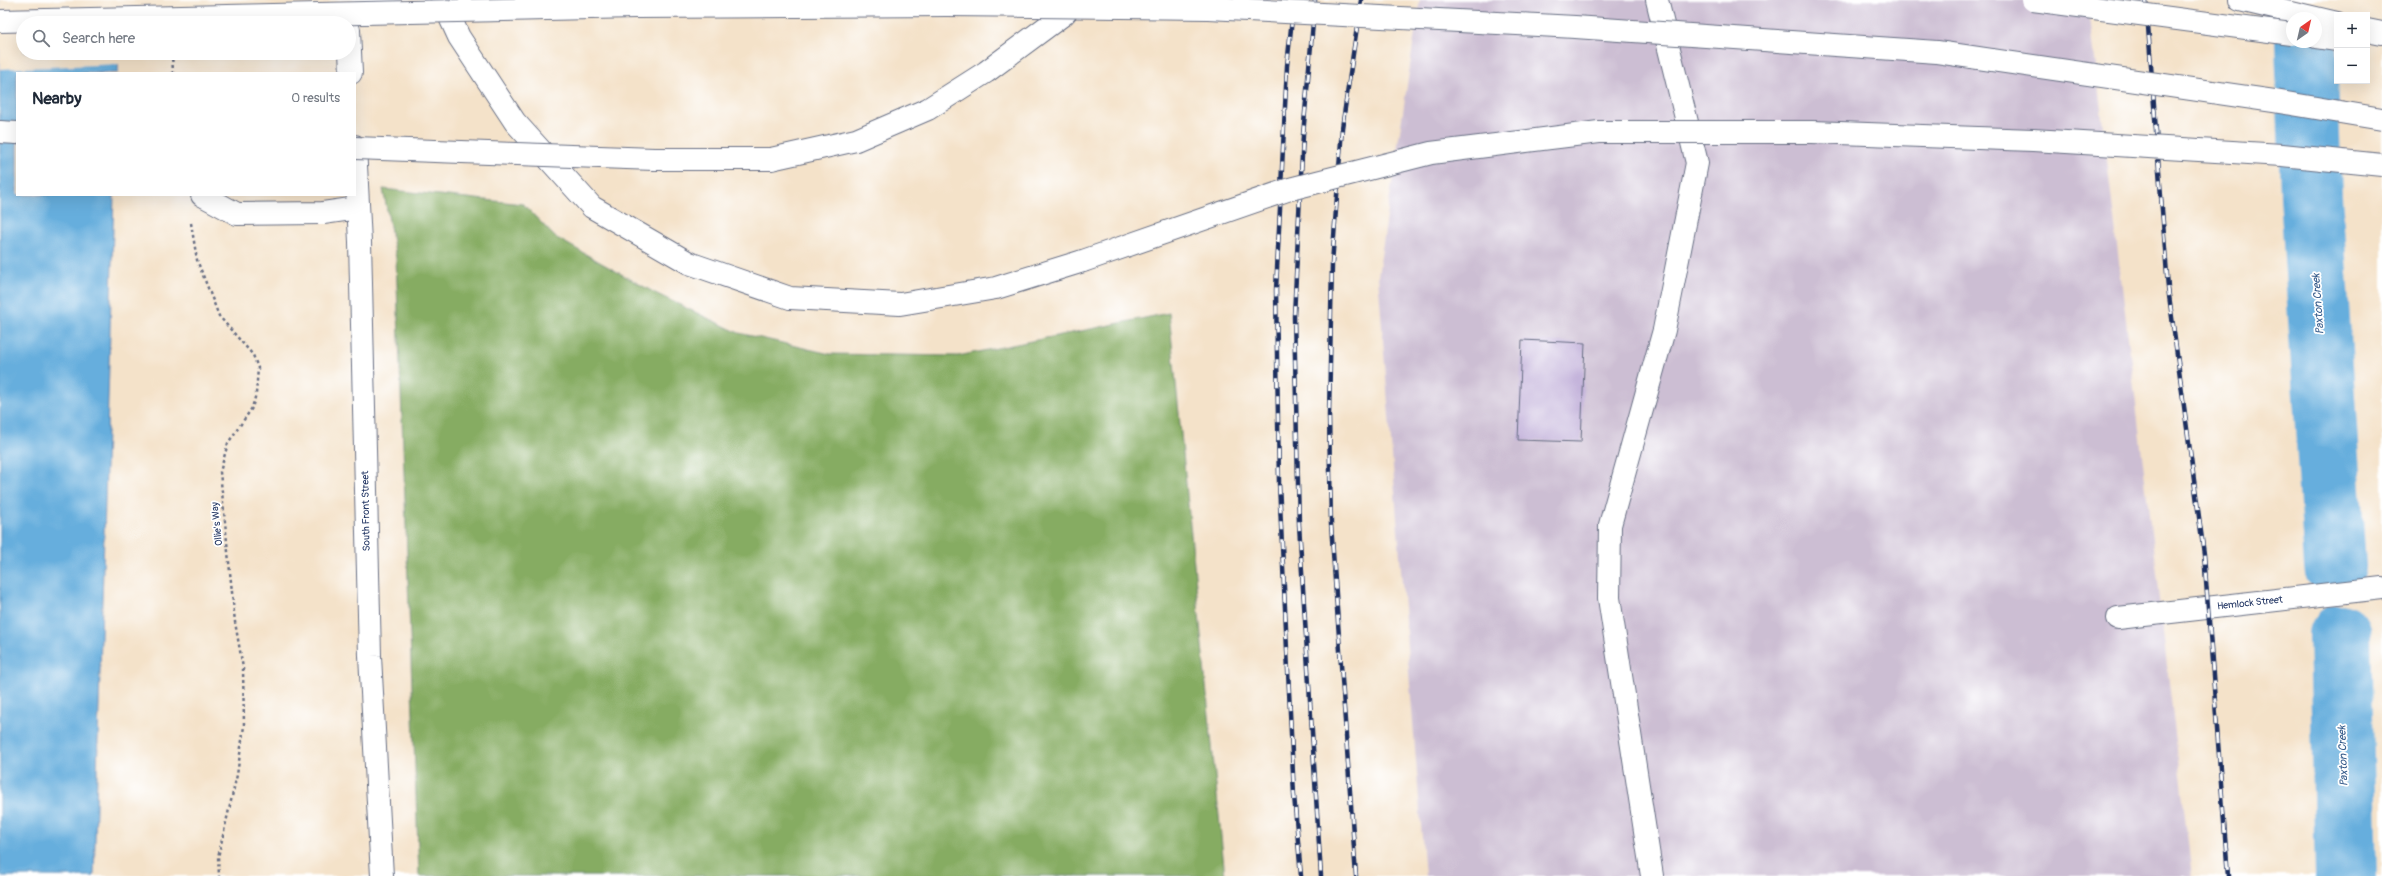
<!DOCTYPE html>
<meta charset="utf-8">
<style>
:root{--surface:#fff;--page:#f6f6f7;--text:#1f2937;--muted:#747a83;--line:#e0e1e3}
body{margin:0;font-family:Pangolin,sans-serif;background:var(--page);color:var(--text)}
.controls{position:absolute;right:12px;top:12px;display:grid;overflow:hidden;border-radius:0px;box-shadow:0 4px 16px #0002}
.controls button{width:36px;height:36px;display:grid;place-items:center;padding:0;border:0;border-bottom:1px solid var(--line);background:var(--surface);color:var(--text);font:20px sans-serif}
.compass{position:absolute;left:2286px;top:12px;width:36px;height:36px;border-radius:50%;background:var(--surface);box-shadow:0 4px 16px #0002;rotate:34deg}
.list{margin:0;padding:0;list-style:none}
h2{display:flex;justify-content:space-between;align-items:center;height:52px;margin:0;padding:0 16px;font-size:17px}
h2 small{font-size:13px;font-weight:400;color:var(--muted)}
.icon{flex:none;width:22px;height:22px;fill:none;stroke:currentColor;stroke-width:2;stroke-linecap:round;stroke-linejoin:round}
.map{position:relative;flex:none;width:2382px;height:876px;overflow:hidden}
.search{position:absolute;background:var(--surface);box-shadow:0 4px 16px #0002;left:16px;top:16px;width:340px;height:44px;display:flex;align-items:center;gap:10px;box-sizing:border-box;padding:0 14px;border-radius:22px;color:var(--muted);font-size:15px}
.panel{position:absolute;background:var(--surface);box-shadow:0 4px 16px #0002;left:16px;top:72px;width:340px;height:124px;border-radius:0px}
.map>svg:first-child{display:block}
.industrial{fill:#ccbed3}
.forest{fill:#86ac62;stroke:#506e60}
.water{fill:#66aedd;stroke:#406e9e}
.pier{fill:#f4e2c9}
.lines{fill:none;stroke-linecap:round;stroke-linejoin:round}
.river{stroke:#66aedd;stroke-width:62}
.building{fill:#bfadd8}
.minor-casing{stroke:#676e83;stroke-width:24}
.highway-casing{stroke:#676e83;stroke-width:24}
.path{stroke:#676e83;stroke-width:2.5;stroke-dasharray:3 3;stroke-linecap:butt}
.minor{stroke:#fff;stroke-width:22}
.highway{stroke:#fff;stroke-width:22}
.rail-casing{stroke:#1b2f5e;stroke-width:4.5}
.rail{stroke:#fff;stroke-width:3;stroke-dasharray:9;stroke-linecap:butt}
.highway-bridge-casing{stroke:#676e83;stroke-width:24;stroke-linecap:butt}
.highway-bridge{stroke:#fff;stroke-width:22}
.labels{text-anchor:middle;dominant-baseline:central;stroke-width:3.5;stroke-linejoin:round;paint-order:stroke}
.street-label{font-size:10px;fill:#1b2f5e;stroke:#fff}
.water-label{font-size:11px;font-style:italic;fill:#355b8a;stroke:#fff}
</style>
<div class="map">
<svg width="2382" height="876" viewBox="0 0 2382 876">
<rect width="100%" height="100%" fill="#fff"/>
<filter id="ink" filterUnits="userSpaceOnUse"><feTurbulence type="fractalNoise" baseFrequency=".025" numOctaves="2"/><feDisplacementMap in="SourceGraphic" scale="8" xChannelSelector="R" yChannelSelector="G"/><feConvolveMatrix kernelMatrix="1 2 1 2 8 2 1 2 1" color-interpolation-filters="sRGB"/></filter>
<filter id="wash" filterUnits="userSpaceOnUse"><feTurbulence type="fractalNoise" baseFrequency=".012" numOctaves="4" result="noise"/><feDisplacementMap in="SourceGraphic" scale="16" xChannelSelector="R" yChannelSelector="G"/><feGaussianBlur stdDeviation="0.9" result="paint"/><feColorMatrix in="noise" values="0 0 0 0 0 0 0 0 0 0 0 0 0 0 0 0 0 1.4 0 .05"/><feComposite in="paint" operator="in"/></filter>
<g filter="url(#wash)">
<rect width="100%" height="100%" fill="#f4e2c9"/>
<path class="industrial" d="M1420,0H2088L2192,876H1425L1378,276Z"/>
<path class="forest" d="M383,189L523,204L555,237L657,294L739,333L830,354L958,356L1169,313L1225,876H419L396,258Z"/>
<path class="water" d="M0,0L23,23V53H119L118,73H17V195H114L94,876H0Z"/>
<path class="pier" d="M0,0H122V23H23V53H121L120,64L0,69Z"/>
<g class="lines">
<path class="river" d="M2306,42L2311,196L2335,566
M2340,635L2346,876"/>
</g>
<g id="blocks">
<path class="building" d="M1522,340L1585,343L1581,442L1518,440Z"/>
</g>
</g>
<g filter="url(#ink)">
<use href="#blocks" fill-opacity="0" stroke="#676e83" stroke-width="1"/>
<g class="lines">
<defs>
<path id="minor" d="M349,30L351,73
M355,146L360,242L370,656L382,876
M202,195L237,214L323,213L358,208
M2118,618L2382,588
M1652,876L1609,598L1610,525L1664,330L1697,163L1657,0"/>
<path id="highway" d="M442,0L459,37L515,122L592,207L689,263L790,298L900,304L996,288L1083,261
M2240,0L2337,23
M2367,30L2382,33
M2316,37L2337,40
M0,132L17,133
M771,159L856,140L928,109L986,72L1064,14L1076,0"/>
</defs>
<use href="#minor" class="minor-casing"/>
<use href="#highway" class="highway-casing"/>
<path class="path" d="M172,53L173,73
M191,223L197,260L219,316L253,355L258,368L256,394L252,408L228,443L220,472L235,622L243,668L244,726L237,775L218,857L219,876"/>
<use href="#minor" class="minor"/>
<use href="#highway" class="highway"/>
<defs>
<path id="rail" d="M1294,0L1287,66L1276,290L1279,483L1294,795L1301,876
M1315,0L1303,135L1294,316L1299,524L1321,876
M2146,0L2168,288L2204,554L2228,876
M1356,876L1331,524L1329,415L1332,264L1342,128L1361,0"/>
</defs>
<use href="#rail" class="rail-casing"/>
<use href="#rail" class="rail"/>
<defs>
<path id="highway-bridge" d="M2033,0L2292,34
M0,21L635,7L947,5L1208,8L1575,27L1937,52L2274,101L2382,119
M355,148L654,159H771
M1083,261L1290,189L1431,153L1599,132H1812L2033,140L2282,155L2382,165"/>
</defs>
<use href="#highway-bridge" class="highway-bridge-casing"/>
<use href="#highway-bridge" class="highway-bridge"/>
</g>
</g>
<g class="labels">
<g class="street-label">
<text transform="translate(366 511) rotate(-91)">South Front Street</text>
<text transform="translate(217 524) rotate(-96)">Ollie's Way</text>
<text transform="translate(2250 603) rotate(-6)">Hemlock Street</text>
</g>
<g class="water-label">
<text transform="translate(2318 304) rotate(-94)">Paxton Creek</text>
<text transform="translate(2343 756) rotate(-92)">Paxton Creek</text>
</g>
</g>
</svg>
<div class="controls">
<button>+</button>
<button>−</button>
</div>
<svg class="compass" viewBox="-18 -18 36 36"><path d="M0-13l5 13h-10z" fill="#e53935"/><path d="M0 13l5-13h-10z" fill="#747a83"/></svg>
<div class="search"><svg class="icon" aria-label="search" viewBox="0 0 24 24"><circle cx="10" cy="10" r="6"/><path d="M15 15l6 6"/></svg>Search here</div>
<section class="panel">
<h2>Nearby<small>0 results</small></h2>
<ul class="list">
</ul>
</section>
</div>
